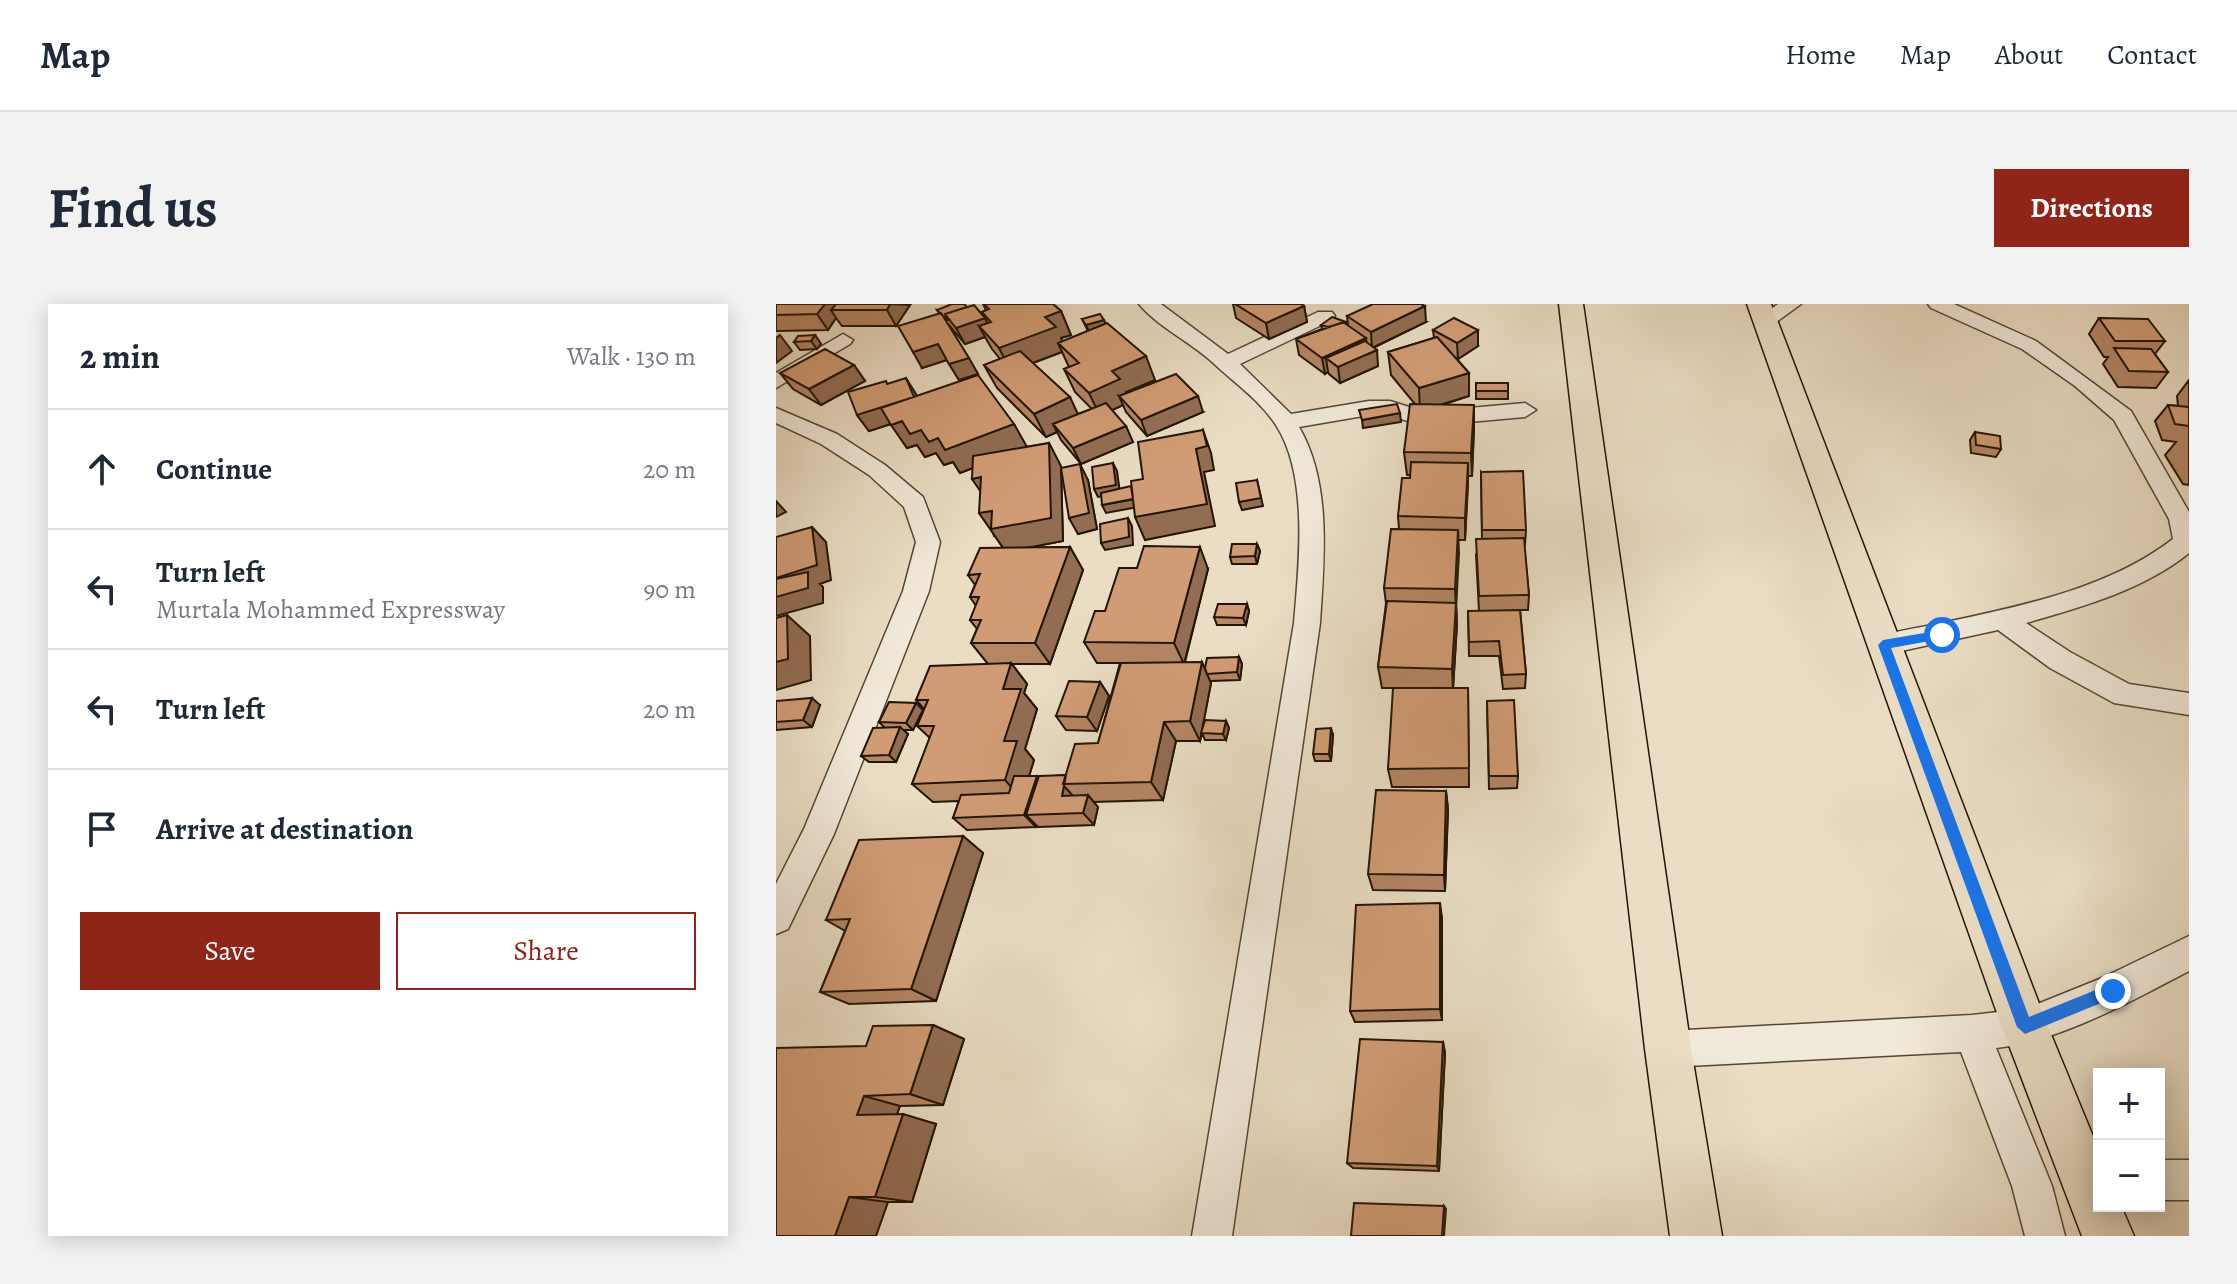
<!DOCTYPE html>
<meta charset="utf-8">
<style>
:root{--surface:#fff;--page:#f2f2f3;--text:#1f2937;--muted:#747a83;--line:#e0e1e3;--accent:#8f2418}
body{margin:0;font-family:Alegreya,serif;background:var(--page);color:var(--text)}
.controls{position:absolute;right:24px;bottom:24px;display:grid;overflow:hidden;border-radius:0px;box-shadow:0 4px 20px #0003}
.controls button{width:72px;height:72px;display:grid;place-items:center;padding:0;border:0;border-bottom:2px solid var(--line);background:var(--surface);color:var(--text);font:40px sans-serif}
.stop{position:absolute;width:24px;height:24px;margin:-18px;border:6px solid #1a73e8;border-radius:50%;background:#fff}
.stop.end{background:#1a73e8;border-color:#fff;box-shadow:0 2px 8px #0008}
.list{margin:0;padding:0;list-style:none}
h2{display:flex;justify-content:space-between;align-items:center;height:104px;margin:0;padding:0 32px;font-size:34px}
h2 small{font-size:26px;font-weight:400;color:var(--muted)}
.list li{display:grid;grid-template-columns:52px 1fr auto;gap:24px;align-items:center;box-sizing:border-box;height:120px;padding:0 32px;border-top:2px solid var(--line)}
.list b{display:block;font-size:30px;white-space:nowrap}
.list p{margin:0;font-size:26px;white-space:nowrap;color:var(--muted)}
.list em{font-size:26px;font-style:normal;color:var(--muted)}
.actions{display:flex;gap:16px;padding:24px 32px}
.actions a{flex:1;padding:18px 0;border:2px solid var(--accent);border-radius:0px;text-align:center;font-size:28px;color:var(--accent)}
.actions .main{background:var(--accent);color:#fff}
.icon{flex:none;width:44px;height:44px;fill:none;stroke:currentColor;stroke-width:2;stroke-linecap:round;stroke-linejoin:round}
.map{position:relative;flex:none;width:1413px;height:932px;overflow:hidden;border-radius:0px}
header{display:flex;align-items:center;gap:48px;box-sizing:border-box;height:112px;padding:0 40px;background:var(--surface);border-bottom:2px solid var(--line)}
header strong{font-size:38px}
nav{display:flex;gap:44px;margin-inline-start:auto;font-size:28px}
.intro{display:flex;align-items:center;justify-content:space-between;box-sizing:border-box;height:192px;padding:0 48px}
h1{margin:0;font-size:56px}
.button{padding:20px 36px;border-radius:0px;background:var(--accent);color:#fff;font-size:28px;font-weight:700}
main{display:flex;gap:48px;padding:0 48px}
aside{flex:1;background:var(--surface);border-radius:0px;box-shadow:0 4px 20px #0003}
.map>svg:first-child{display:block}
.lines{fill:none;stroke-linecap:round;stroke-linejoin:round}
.minor-casing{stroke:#554635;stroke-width:3}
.major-casing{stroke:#231405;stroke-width:3}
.minor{fill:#f1e9d9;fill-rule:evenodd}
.major{fill:#eaddc4;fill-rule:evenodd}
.wall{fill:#b48665;stroke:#231405;stroke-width:2;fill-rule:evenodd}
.shaded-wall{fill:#926d52;stroke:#231405;stroke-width:2}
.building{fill:#d19c75;stroke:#231405;stroke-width:2}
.route{fill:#1a73e8}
</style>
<header>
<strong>Map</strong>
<nav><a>Home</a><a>Map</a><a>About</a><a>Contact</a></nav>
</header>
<div class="intro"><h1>Find us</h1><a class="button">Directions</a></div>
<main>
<aside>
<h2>2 min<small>Walk · 130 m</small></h2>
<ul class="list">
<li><svg class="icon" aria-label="ahead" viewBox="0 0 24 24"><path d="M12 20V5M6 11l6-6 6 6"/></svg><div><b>Continue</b></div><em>20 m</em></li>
<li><svg class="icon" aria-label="left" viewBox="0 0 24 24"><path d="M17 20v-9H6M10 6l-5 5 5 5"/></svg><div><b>Turn left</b><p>Murtala Mohammed Expressway</p></div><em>90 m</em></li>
<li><svg class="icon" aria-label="left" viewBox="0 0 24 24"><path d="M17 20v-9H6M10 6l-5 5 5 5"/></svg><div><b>Turn left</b></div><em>20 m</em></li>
<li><svg class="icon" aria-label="arrive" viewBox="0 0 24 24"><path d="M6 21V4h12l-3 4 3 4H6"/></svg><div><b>Arrive at destination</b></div></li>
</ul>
<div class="actions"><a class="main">Save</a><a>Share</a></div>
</aside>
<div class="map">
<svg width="1413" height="932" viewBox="0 0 1413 932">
<rect width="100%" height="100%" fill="#eaddc4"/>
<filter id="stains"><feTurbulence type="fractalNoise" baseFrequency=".0025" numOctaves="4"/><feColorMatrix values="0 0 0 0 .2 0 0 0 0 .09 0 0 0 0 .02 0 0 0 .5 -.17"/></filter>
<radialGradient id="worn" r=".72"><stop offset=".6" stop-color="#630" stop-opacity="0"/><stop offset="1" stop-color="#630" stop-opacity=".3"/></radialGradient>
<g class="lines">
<defs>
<path id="minor" d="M363,0H385L452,50L542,8H556L559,12L556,16L464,60L515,110L593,97H614L649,108L749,99L760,106L749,113L648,122L612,111H593L523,123C556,179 548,256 544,319L456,932H416L518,319C523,261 533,172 500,121C483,95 456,77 435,57C413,37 382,23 363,0Z
M1002,0H1025L996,21H982L979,17Z
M1152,0H1178L1260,37L1355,107L1413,208V249C1367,286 1306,303 1250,319L1294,348L1353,380L1413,389V411L1338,399L1274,364L1222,326L1107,351L1097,348L1093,341L1097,334C1122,326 1149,323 1175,317C1250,301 1335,283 1397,235L1393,215L1338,116L1299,82L1246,45L1155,4Z
M67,30L77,36L74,40L0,84V69Z
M0,104L61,130L109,161L147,193L164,238L153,287L58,530L12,625L0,630V580L28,525L127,287L140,238L128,203L93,171L45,140L0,119Z
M1413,632V667C1355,697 1285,737 1220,744L1276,882L1289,932H1249L1236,882L1185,748L892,763L879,758L874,745L879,732L892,727L1196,711L1249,705L1326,674Z
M1383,856H1413V896H1383Z"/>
<path id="major" d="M783,0H807L915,745L946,932H894L869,745Z
M971,0H995L1272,723L1323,847V902H1345L1358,932H1306L1226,723Z"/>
</defs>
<use href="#minor" class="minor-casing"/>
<use href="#major" class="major-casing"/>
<use href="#minor" class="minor"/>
<use href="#major" class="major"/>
</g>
<path class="wall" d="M0,0L134,1L120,22H66L60,14L52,26L0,27Z
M207,0H277L285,7L295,31L285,34L286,38L312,27L306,15L328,16L329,20L379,76L350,88V90L427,108L371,132L350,108L347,101L336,106L357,138L305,160L285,136L281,128L270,133L221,84L208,61L224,55L216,45L209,33L189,40L172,20L202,70L183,76L171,56L146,64L163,9L161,6L211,19L206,8L210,6ZM286,48L293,63L288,65L299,88L316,105L302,110L257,59Z
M457,0H525L528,2L531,18L493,35L460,14Z
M571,12L650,18L597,44L602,62L564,79L553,70L552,68L549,70L523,51L520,35L546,25L545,21L570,18L572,21Z
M1323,14L1389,37L1379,50L1392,68L1380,84L1342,83L1327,60L1332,53H1328L1313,30Z
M657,26L702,42L682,55L679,53L693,69V92L666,101L698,124L696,172H692L689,236H682L680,299L681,320L677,384H692L693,483H616L612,465L628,384H606L602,363L610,299L608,284L623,225L622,212L634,174V171H631L628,148L639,100L615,71L612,48L658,34Z
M39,31L45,40L41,45L24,46L18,38Z
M78,61L89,77L45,101L17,85L4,69Z
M1413,76V181L1407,180L1389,151L1400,138L1386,136L1379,117L1392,101L1402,102L1401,92Z
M700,79L732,87V95H700Z
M112,80L141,92L238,120L250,143L273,139L285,164L312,176L321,225L302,230L285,169L287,237L250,244L294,243L307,266L274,360H236L251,380L248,389L261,405L249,445L258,456L253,472H261L263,473L290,471L322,439L344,359H321L308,338L329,307L432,265L409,358L429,364L463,353L466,360L464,376L435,377V379L426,425L450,417L453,424L450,436H429L426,429L424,437H400L387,496L317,498L322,503L318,521L262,523L261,522L260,523L191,526L177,514L183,497L157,498L136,480L154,434L141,422L148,405L140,396L212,360L195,339L201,325L194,316L200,302L194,293L199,281L192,271L227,244L219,232H218L197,164L184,169L177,158L168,161L160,149L149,153L141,141L131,144L115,120L93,127L81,111Z
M1199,128L1225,145L1220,153L1195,149L1194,136Z
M705,168L750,226L749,241H748L753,291L752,306H744L750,370L749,384L727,385L723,352H693L692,307H703L700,251L706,235Z
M481,240L484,247L481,260H456L454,253Z
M471,300L473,307L470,321H441L438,313Z
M324,378L333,392L321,427L290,426L280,412Z
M0,397L44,401L36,423L0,426Z
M711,397L742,472L741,484L713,485Z
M147,406L137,426H127L132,430L120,458H93L85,452L109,424L103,418Z
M557,431L555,457H539L537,450Z
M670,487L672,505L669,587L597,586L592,570Z
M187,532L207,549L160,697L73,700L44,688L69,627L50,616Z
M666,614V716L579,718L574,707Z
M157,721L188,735L167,801L124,802L121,810L160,820L136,898H112L0,932L90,742Z
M667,738L669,749L663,867L577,864L571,859Z"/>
<path class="shaded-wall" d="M49,0H63L55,6L60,14L52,26L41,10Z
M114,0L134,1L120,22L111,6Z
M528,2L531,18L493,35L490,19Z
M649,2L650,18L596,44L595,28Z
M285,7L295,31L285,34L290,46L282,39L286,48L235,67L223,44L269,13Z
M209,14L217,30L203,22L209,33L189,40L180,24Z
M328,16L331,24L314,29L310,21Z
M702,26V42L682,55L681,39Z
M4,31L16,47L0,59V34Z
M39,31L45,40L41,45L35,37Z
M590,34L592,50L601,46L602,62L564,79L562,63L550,54L552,68L549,70L546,54Z
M162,40L171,56L146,64L137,48Z
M370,52L379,76L350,88L354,98L343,92L347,101L324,112L313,89L336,67Z
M193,54L202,70L183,76L173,60Z
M78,61L89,77L45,101L33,85Z
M693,69V92L644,107L643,84Z
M130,74L140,90L149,109L93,127L81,111Z
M422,92L427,108L371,132L365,116Z
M294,93L305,117L277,120L281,128L270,133L258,110Z
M698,101V124L696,172L695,149Z
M624,109L625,118L587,124L586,116Z
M126,117L162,134L238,120L251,143L184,169L177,158L168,161L160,149L149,153L141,141L131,144L115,121Z
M350,122L357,138L305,160L297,144Z
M427,126L435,149L438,166L428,168L439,222L369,236L359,213L420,145Z
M273,139L285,162L287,237L230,248L203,209Z
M337,159L341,167L344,189L322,193L318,185Z
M692,159V182L689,236V214Z
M304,160L312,176L321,225L302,230L293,214Z
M205,173L211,197L196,175Z
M481,176L487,202L466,206L463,198Z
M359,195L362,203L330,209L326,201Z
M0,197L10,208L0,213Z
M352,214L356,222L357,241L329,246L325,239Z
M36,223L50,238L55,276L44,280L47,283V299L0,312V274Z
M682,226L683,249L680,306L679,285Z
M481,240L484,247L481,260L479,252Z
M294,243L307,266L274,360L259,339Z
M424,243L432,265L408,360L398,339Z
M680,299L681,320L677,386L676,365Z
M471,300L473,307L470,321L467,314Z
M11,311L34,332L35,376L0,386V358Z
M463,353L466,360L464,376L461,368Z
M426,358L435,379L424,437L414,417Z
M235,359L251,380L248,389L261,405L249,445L258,456L246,495L229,476L227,385Z
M324,378L333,392L321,427L311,413Z
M36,394L44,401L36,423L27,416Z
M140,399L147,406L137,426L130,419Z
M450,417L453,424L450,436L447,430Z
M388,418L400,437L387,496L375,478Z
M124,423L132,430L120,458L113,451Z
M555,424L557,431L555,457L553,450Z
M261,472L272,484L250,511L261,522L260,523L248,511Z
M288,482L299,494L286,492Z
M670,487L672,505L669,587L668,571Z
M312,491L322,503L318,521L307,509Z
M187,532L207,549L160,697L135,685Z
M664,599L666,614V716L664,705Z
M157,721L188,735L167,801L134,790Z
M667,738L669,749L663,867L661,862Z
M88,792L124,802L117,820L81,811Z
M127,810L160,820L136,898L99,893Z
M73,893L112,898L100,932H59Z
M668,902L670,905L668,932H666Z"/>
<path class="building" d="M0,0H49L41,10L0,11Z
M60,0H114L111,6H55Z
M176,0H188L191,3L169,10L172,17L161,6Z
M208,0H277L285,7L269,13L280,23L223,44L203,22L215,18L206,8L213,5Z
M459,0H525L528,2L490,19Z
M597,0H645L649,2L595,28L571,12Z
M198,1L209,14L180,24L169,10Z
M165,9L193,54L173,60L162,40L137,48L122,22Z
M324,10L328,16L310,21L306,15Z
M556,13L570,18L552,23L545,21Z
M678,14L702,26L681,39L657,26Z
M1323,14L1372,15L1389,37H1339Z
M567,18L590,34L546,54L520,35Z
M331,19L370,52L336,67L344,75L313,89L288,65L303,59L282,39Z
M39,31L35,37L18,38L22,32Z
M661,33L693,69L643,84L612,48Z
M589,37L601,46L562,63L550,54Z
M1338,44L1375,45L1392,68L1353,67Z
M49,45L78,61L33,85L4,69Z
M244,47L294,93L258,110L208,61Z
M400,70L422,92L365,116L343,92Z
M202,71L238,120L169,146L162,134L153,138L145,126L134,130L126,117L115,121L105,104Z
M130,74L138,93L81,111L72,88L110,77L111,80Z
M700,79H732V87H700Z
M330,99L350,122L297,144L277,120Z
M621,100L624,109L586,116L583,106Z
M634,100L698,101L695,149L628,148Z
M1392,101L1413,103V122L1399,120Z
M427,126L431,142L420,145L431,200L359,213L355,177L367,175L362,138Z
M1199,128L1224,132L1225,145L1200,141Z
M273,139L275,214L215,225L216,207L203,209L205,173L196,175L197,152Z
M635,158L692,159L689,214L622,212L626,174H634Z
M337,159L340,181L318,185L316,163Z
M304,160L313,209L293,214L285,164Z
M747,167L750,226H706L705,168Z
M481,176L485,194L463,198L460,179Z
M355,182L357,195L326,201L325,189Z
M352,214L353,233L325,239L324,220Z
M36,223L41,261L0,274V233Z
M615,225L682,226L679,285L608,284Z
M748,234L753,291L703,292L700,235Z
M456,240H481L479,252L454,253Z
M368,242L424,243L398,339L308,338L319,307H329L343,264H361Z
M294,243L259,339H195L205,316H194L203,293H194L204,270L192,271L204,244Z
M32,268V284L0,293V275Z
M611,297L680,299L676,365L602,363Z
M442,300H471L467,314L438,313Z
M744,306L750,370L727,371L723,337L693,338L692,307Z
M11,311L12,355L0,358V314Z
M463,353L461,368L431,370L429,364L431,354Z
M426,358L414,417L388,418L375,478L287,480L299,440L322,439L345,359Z
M235,359L227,385H245L228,437H241L229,476L136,480L158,422H141L152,396H140L154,362Z
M293,377L324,378L311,413L280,412Z
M617,384H692L693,464L612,465Z
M36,394L27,416L0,418V397Z
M738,396L742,472H713L711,397Z
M113,398L140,399L130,419L103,418Z
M429,416L450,417L447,430L425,429Z
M124,423L113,451L85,452L97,424Z
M555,424L553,450H537L540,425Z
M290,471L286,492L312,491L307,509L250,511L263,472Z
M238,472H261L248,511L177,514L185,491L233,489Z
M600,486L670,487L668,571L592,570Z
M187,532L135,685L44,688L74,615L50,616L83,536Z
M664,599V705L574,707L580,601Z
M157,721L134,790L88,792L81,811L127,810L99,893H73L59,932H0V744L90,742L97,722Z
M584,735L667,738L661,862L571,859Z
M578,899L668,902L666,932H575Z"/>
<path class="route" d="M1166,326L1171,331L1170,334L1115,344L1253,713L1337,679L1345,687L1342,692L1249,730L1241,723L1102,341L1107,336Z"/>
<rect width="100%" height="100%" filter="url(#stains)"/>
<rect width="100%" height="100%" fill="url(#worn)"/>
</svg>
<div class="controls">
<button>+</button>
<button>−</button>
</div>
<div class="stop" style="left:1166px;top:331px"></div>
<div class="stop end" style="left:1337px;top:687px"></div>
</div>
</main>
